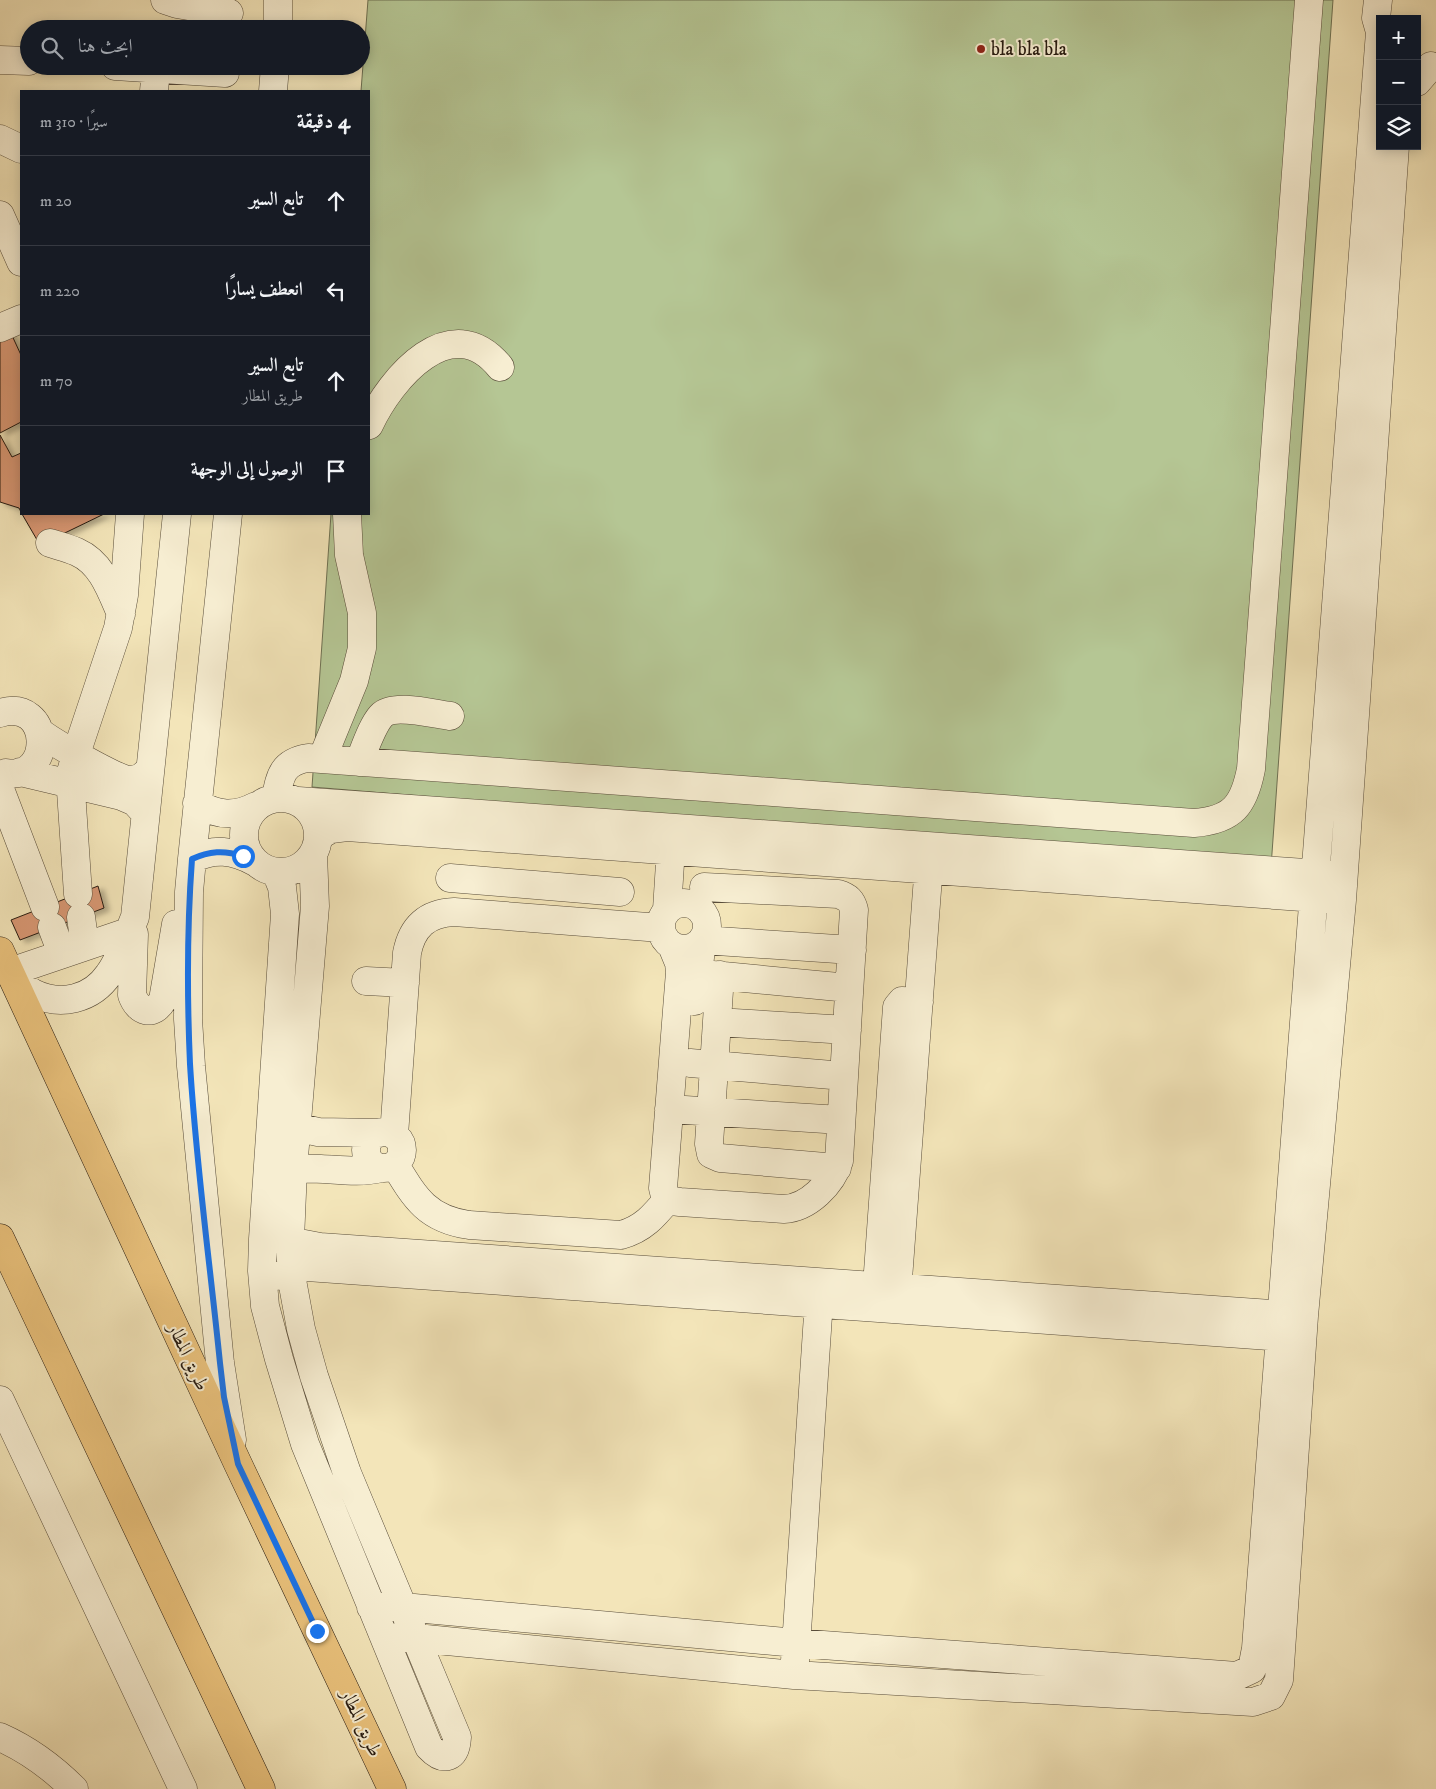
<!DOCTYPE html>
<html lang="ar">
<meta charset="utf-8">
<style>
:root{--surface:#171b24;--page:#20242c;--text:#f1f3f6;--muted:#9ea1a6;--line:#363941}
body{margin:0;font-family:"IM FELL DW Pica",Amiri,serif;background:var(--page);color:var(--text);direction:rtl}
.controls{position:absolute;right:15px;top:15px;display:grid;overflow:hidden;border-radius:0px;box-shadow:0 2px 12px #0003}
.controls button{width:45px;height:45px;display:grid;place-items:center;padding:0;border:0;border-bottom:1px solid var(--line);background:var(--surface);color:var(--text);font:25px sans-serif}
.stop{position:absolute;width:15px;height:15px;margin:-11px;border:4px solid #1a73e8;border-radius:50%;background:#fff}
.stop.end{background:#1a73e8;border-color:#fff;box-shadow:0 1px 5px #0008}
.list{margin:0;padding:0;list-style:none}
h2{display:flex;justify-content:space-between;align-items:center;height:65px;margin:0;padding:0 20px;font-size:21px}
h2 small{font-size:16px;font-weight:400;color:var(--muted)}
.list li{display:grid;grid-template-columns:32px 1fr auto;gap:15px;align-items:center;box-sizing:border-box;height:90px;padding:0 20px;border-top:1px solid var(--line)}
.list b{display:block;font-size:19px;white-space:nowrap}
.list p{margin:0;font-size:16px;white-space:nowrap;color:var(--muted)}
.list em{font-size:16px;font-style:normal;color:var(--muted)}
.icon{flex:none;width:28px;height:28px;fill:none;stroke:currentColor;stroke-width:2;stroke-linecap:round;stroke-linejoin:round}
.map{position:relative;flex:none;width:1436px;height:1789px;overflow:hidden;direction:ltr}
.search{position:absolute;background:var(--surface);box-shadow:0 2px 12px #0003;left:20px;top:20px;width:350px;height:55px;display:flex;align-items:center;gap:12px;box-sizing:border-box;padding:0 18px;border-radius:28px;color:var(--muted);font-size:19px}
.panel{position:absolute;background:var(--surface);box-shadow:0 2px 12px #0003;left:20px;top:90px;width:350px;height:425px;border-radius:0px;direction:rtl}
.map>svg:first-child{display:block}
.green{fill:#b5c694;stroke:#6e7052}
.building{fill:#d89773;stroke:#261a10;filter:url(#shadow)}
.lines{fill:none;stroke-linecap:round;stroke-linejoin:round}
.minor-casing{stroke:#594d3a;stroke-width:29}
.major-casing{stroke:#261a10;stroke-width:29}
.minor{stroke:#f7eed2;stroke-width:28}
.major{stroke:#eac27c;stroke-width:28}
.route{stroke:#1a73e8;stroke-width:6}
.poi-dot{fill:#8f2418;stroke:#f7eed2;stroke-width:2}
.labels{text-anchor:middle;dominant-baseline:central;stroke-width:4;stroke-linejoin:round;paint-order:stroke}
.poi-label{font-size:19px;fill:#261a10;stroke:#f7eed2;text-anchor:start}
.street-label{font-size:19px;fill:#261a10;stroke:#f7eed2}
</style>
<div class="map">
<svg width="1436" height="1789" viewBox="0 0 1436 1789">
<defs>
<filter id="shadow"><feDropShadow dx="5.5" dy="3" stdDeviation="2.5" flood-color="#0004"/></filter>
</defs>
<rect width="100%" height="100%" fill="#f3e5b9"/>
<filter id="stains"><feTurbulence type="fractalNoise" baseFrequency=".004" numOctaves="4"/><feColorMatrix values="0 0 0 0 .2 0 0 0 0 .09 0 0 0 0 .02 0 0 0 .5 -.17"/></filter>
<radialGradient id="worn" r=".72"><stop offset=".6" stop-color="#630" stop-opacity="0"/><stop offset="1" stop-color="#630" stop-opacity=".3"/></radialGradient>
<path class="green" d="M368,0H1333L1271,867L312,787L331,514H369V91H361Z"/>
<path class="building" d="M9,329L21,355V422L0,433V333Z
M0,435L12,457L21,453V512L19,508L0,502Z
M22,514H104L40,545Z
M98,886L104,908L20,940L11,920Z"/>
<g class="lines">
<defs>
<path id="minor" d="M165,0L177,4L229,13
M1378,0L1376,18L1380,32
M278,29V0
M0,60L29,61
M115,66L225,73
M1417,82L1431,66
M154,91L156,69
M273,91L275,66
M0,139L21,149
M0,215L21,262
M0,328L21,319
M369,425C391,378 451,307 500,367
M228,514L192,859L189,892L188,1019L191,1066L220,1363L232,1440
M50,543C59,546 68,548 77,552C102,563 111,591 121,614
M0,713C52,697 54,781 6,773
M41,733C53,742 119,781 130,780C137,780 143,777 147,772
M322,759L354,681L362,648V613L349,555L347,514
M359,762C365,748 372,726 381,716C393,703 434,714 450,716
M20,772L121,796L135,802L145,813
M0,789L45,907
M276,797C280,775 283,762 308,758L1194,823C1233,820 1244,805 1251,769L1309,0
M244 835a37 37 0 1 1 74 0a37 37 0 1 1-74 0Z
M298,801L1334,875
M197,803C217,816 235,817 256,806
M319,836L331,829L347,827L1330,899
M192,859C214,848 233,850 255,862
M276,872L282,887L285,914L263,1239L262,1271L265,1306L279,1359L305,1444L429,1747C444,1763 456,1758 457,1737L347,1473L314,1376L301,1329L292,1280L290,1240L293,1169L315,906L313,854
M450,878L620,892
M78,894L70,776L76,754L118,628L124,595L130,514
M661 926a23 23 0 1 1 46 0a23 23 0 1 1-46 0Z
M667,910L672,832
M81,917L85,946
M52,927L62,954
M134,934L132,995C138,1012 153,1017 163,1000L176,924
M672,946L679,963L680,972L663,1188L665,1196L672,1201L680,1202L784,1209C808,1208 832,1184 839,1161L854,910C852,901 848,897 838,894L704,887
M10,972L128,932
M702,974L849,988
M720,975L709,1144L711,1154L720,1158L837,1168
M12,976C19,982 26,989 33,993C61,1007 92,999 109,974C121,958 127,936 135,917L177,514
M366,981L405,983
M695,1001L702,940L852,950
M717,1022L847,1030
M690,1063L844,1076
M669,1109L841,1120
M296,1127L318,1132L379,1133
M366 1150a18 18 0 1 1 36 0a18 18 0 1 1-36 0Z
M394,1135L407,953C412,927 427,913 454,912L661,928
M395,1165C415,1198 427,1219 469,1225L621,1235C643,1229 654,1216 668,1199
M293,1169C323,1166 352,1175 382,1168
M274,1236L284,1237L299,1243L320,1247L1300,1316
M275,1276C286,1276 296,1269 307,1267L1298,1338
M877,1286L897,1007L902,1001L919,1002
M896,1306L930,850
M0,1400L183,1789
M371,1607H403L796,1643L1237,1676L1252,1669L1256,1648L1380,32
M384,1637L416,1638L794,1675L1253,1702L1271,1696L1279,1680L1304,1316L1342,900L1395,146
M795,1661L820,1285
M0,1737C27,1749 53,1768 74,1789"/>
<path id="major" d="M0,951L238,1464L392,1789
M0,1238L261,1789"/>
</defs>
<use href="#minor" class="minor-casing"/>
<use href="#major" class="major-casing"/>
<use href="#minor" class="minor"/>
<use href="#major" class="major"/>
</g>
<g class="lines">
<path class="route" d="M243,856C224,850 209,851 192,859C187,927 187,996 190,1064C196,1164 210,1264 220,1363L224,1397L238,1464L317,1631"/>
</g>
<circle class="poi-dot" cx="981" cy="49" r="5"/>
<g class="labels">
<g class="poi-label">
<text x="991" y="49">bla bla bla</text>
</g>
<g class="street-label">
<text transform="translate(188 1357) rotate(65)">طريق المطار</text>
<text transform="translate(361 1723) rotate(65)">طريق المطار</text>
</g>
</g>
<rect width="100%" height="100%" filter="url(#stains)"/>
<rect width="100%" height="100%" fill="url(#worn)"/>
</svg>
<div class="controls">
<button>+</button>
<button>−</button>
<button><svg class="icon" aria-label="layers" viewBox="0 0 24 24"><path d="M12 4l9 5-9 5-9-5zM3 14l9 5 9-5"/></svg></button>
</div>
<div class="stop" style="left:243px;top:856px"></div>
<div class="stop end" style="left:317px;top:1631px"></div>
<div class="search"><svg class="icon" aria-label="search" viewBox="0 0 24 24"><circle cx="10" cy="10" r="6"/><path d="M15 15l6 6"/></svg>ابحث هنا</div>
<section class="panel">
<h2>4 دقيقة<small>سيرًا · 310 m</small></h2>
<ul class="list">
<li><svg class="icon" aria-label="ahead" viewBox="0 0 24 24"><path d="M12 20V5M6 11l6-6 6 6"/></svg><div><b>تابع السير</b></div><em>20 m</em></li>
<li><svg class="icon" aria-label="left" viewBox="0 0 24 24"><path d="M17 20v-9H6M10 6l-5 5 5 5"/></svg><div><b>انعطف يسارًا</b></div><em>220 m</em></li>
<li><svg class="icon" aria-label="ahead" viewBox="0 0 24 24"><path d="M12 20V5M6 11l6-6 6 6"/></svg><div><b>تابع السير</b><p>طريق المطار</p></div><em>70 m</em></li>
<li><svg class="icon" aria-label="arrive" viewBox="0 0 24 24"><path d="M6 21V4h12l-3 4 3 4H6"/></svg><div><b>الوصول إلى الوجهة</b></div></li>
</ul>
</section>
</div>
